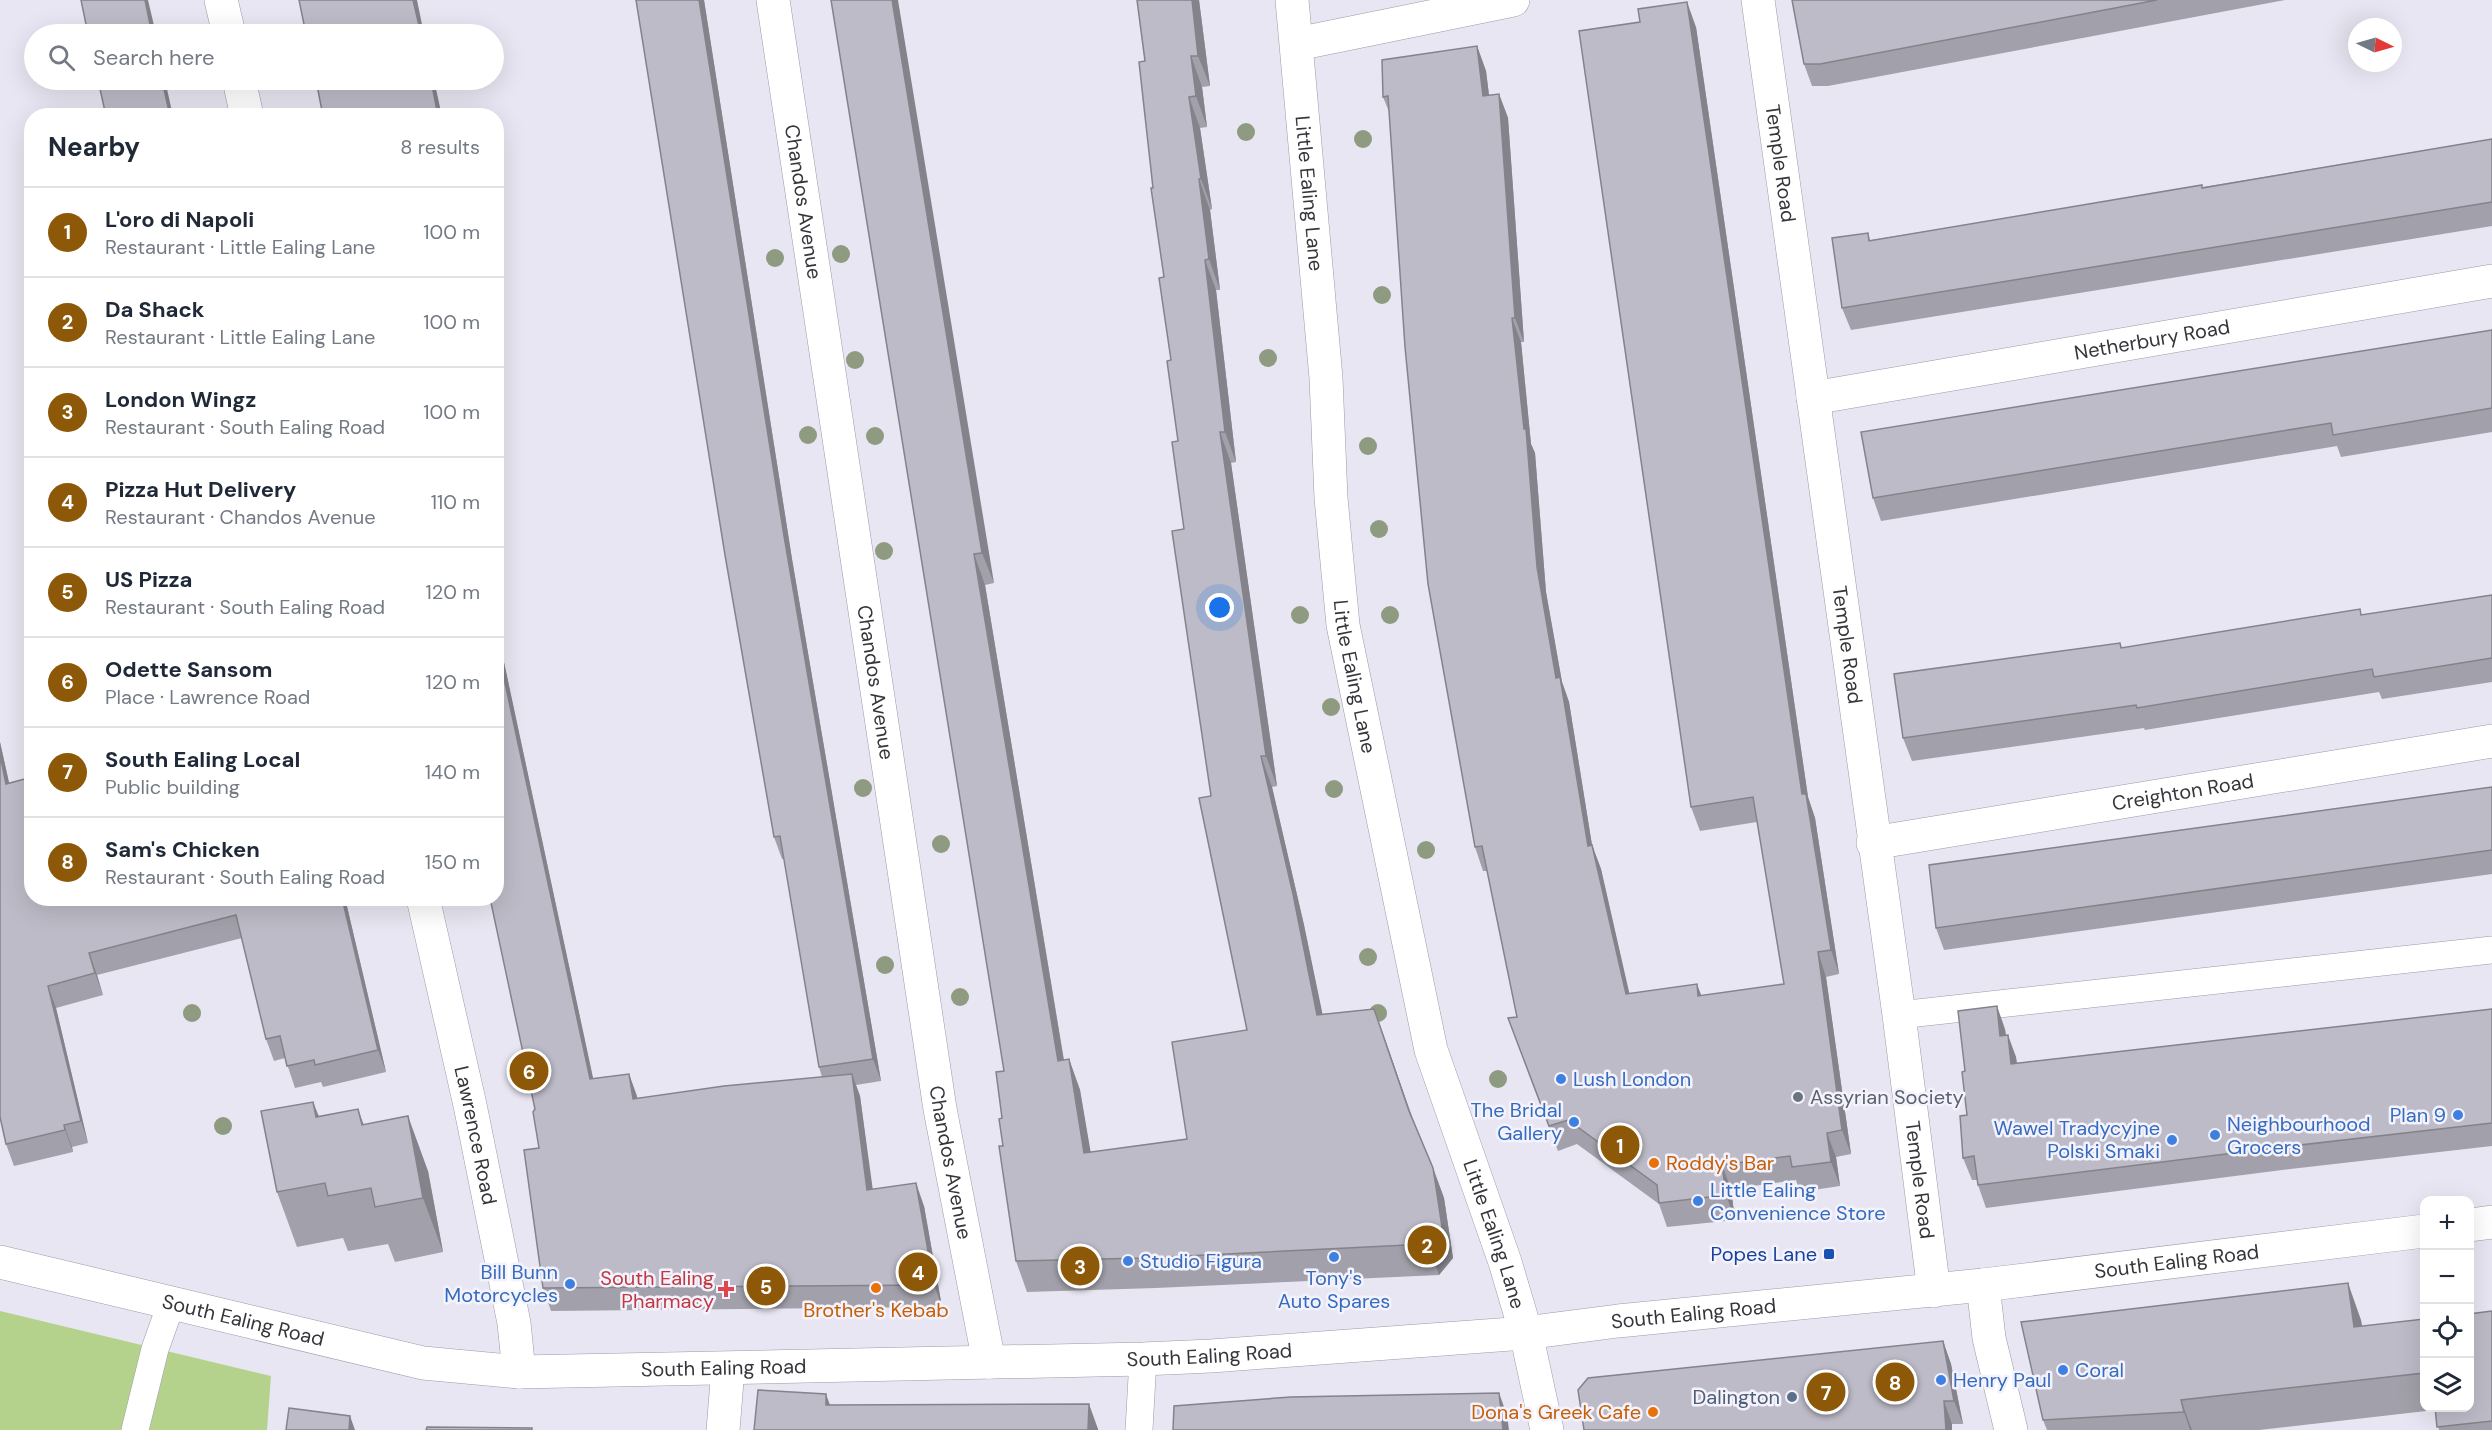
<!DOCTYPE html>
<meta charset="utf-8">
<style>
:root{--surface:#fff;--page:#f2f2f3;--text:#1f2937;--muted:#747a83;--line:#e0e1e3;--accent:#8d5908}
body{margin:0;font-family:"DM Sans",sans-serif;background:var(--page);color:var(--text)}
.controls{position:absolute;right:18px;bottom:18px;display:grid;overflow:hidden;border-radius:12px;box-shadow:0 6px 24px #0002}
.controls button{width:54px;height:54px;display:grid;place-items:center;padding:0;border:0;border-bottom:2px solid var(--line);background:var(--surface);color:var(--text);font:30px sans-serif}
.compass{position:absolute;left:2348px;top:18px;width:54px;height:54px;border-radius:50%;background:var(--surface);box-shadow:0 6px 24px #0002;rotate:95deg}
.you{position:absolute;left:1220px;top:608px;width:21px;height:21px;margin:-15px;border:4px solid #fff;border-radius:50%;background:#1a73e8;box-shadow:0 0 0 9px #1a73e833}
.badge{display:grid;place-items:center;width:39px;height:39px;border-radius:50%;background:var(--accent);color:#fff;font-size:20px;font-weight:700}
.pin{position:absolute;translate:-50% -50%;border:3px solid #fff;box-shadow:0 2px 6px #0006}
.list{margin:0;padding:0;list-style:none}
h2{display:flex;justify-content:space-between;align-items:center;height:78px;margin:0;padding:0 24px;font-size:26px}
h2 small{font-size:20px;font-weight:400;color:var(--muted)}
.list li{display:grid;grid-template-columns:39px 1fr auto;gap:18px;align-items:center;box-sizing:border-box;height:90px;padding:0 24px;border-top:2px solid var(--line)}
.list b{display:block;font-size:22px;white-space:nowrap}
.list p{margin:0;font-size:20px;white-space:nowrap;color:var(--muted)}
.list em{font-size:20px;font-style:normal;color:var(--muted)}
.icon{flex:none;width:33px;height:33px;fill:none;stroke:currentColor;stroke-width:2;stroke-linecap:round;stroke-linejoin:round}
.map{position:relative;flex:none;width:2492px;height:1430px;overflow:hidden}
.search{position:absolute;background:var(--surface);box-shadow:0 6px 24px #0002;left:24px;top:24px;width:480px;height:66px;display:flex;align-items:center;gap:15px;box-sizing:border-box;padding:0 21px;border-radius:33px;color:var(--muted);font-size:22px}
.panel{position:absolute;background:var(--surface);box-shadow:0 6px 24px #0002;left:24px;top:108px;width:480px;height:798px;border-radius:24px}
.map>svg:first-child{display:block}
.green{fill:#b5d28c}
.lines{fill:none;stroke-linecap:round;stroke-linejoin:round}
.lane-casing{stroke:#9c9aa6;stroke-width:28}
.street-casing{stroke:#9c9aa6;stroke-width:34}
.secondary-casing{stroke:#9c9aa6;stroke-width:34}
.lane{stroke:#fff;stroke-width:27}
.street{stroke:#fff;stroke-width:33}
.secondary{stroke:#fff;stroke-width:33}
.tree{fill:#8f9b80}
.wall{fill:#a2a1ab}
.shaded-wall{fill:#84838b}
.building{fill:#bcbbc7;stroke:#84838b;stroke-width:1.5}
.shop-dot{fill:#3f7fe0;stroke:#f4f3fd;stroke-width:2}
.worship-dot{fill:#6b7280;stroke:#f4f3fd;stroke-width:2}
.food-dot{fill:#e8710a;stroke:#f4f3fd;stroke-width:2}
.transit-dot{fill:#1a4fb4;stroke:#f4f3fd;stroke-width:2}
.health-dot{fill:#e0444e;stroke:#f4f3fd;stroke-width:2}
.service-dot{fill:#5c6f8a;stroke:#f4f3fd;stroke-width:2}
.labels{text-anchor:middle;dominant-baseline:central;stroke-width:5;stroke-linejoin:round;paint-order:stroke}
.street-label{font-size:20px;fill:#36353a;stroke:#f4f3fd}
.shop-label{font-size:20px;fill:#366cbe;stroke:#f4f3fd;text-anchor:start}
.worship-label{font-size:20px;fill:#5b616d;stroke:#f4f3fd;text-anchor:start}
.food-label{font-size:20px;fill:#c56008;stroke:#f4f3fd;text-anchor:start}
.transit-label{font-size:20px;fill:#164399;stroke:#f4f3fd;text-anchor:end}
.health-label{font-size:20px;fill:#be3a42;stroke:#f4f3fd;text-anchor:end}
.service-label{font-size:20px;fill:#4e5e75;stroke:#f4f3fd;text-anchor:end}
</style>
<div class="map">
<svg width="2492" height="1430" viewBox="0 0 2492 1430">
<rect width="100%" height="100%" fill="#e7e6f2"/>
<path class="green" d="M0,1311L271,1376L267,1430H0Z"/>
<g class="lines">
<defs>
<path id="lane" d="M1899,1015L2492,950
M135,1430L155,1349L171,1304
M1139,1430L1143,1359"/>
<g id="street">
<path d="M221,0L229,34"/>
<path id="s1" d="M773,0L940,1109L989,1362"/>
<path id="s2" d="M1758,0L1899,1015L1934,1291"/>
<path d="M1297,44L1513,0"/>
<path d="M239,80L247,116"/>
<path id="s3" d="M1813,398L2492,281"/>
<path id="s4" d="M1873,843L2492,741"/>
<path id="s5" d="M423,898L470,1105L514,1323L519,1372"/>
<path d="M1983,1285L1989,1338L2011,1430"/>
<path d="M723,1430L728,1369"/>
</g>
<g id="secondary">
<path id="s6" d="M1292,0L1326,378L1331,498L1343,625L1431,1050L1505,1262L1526,1333L1547,1430"/>
<path d="M2470,1225L2492,1222"/>
<path id="s7" d="M0,1262L423,1363L519,1372L1143,1359L1211,1356L1526,1333L1618,1321L1983,1285L2424,1231"/>
</g>
</defs>
<use href="#lane" class="lane-casing"/>
<use href="#street" class="street-casing"/>
<use href="#secondary" class="secondary-casing"/>
<use href="#lane" class="lane"/>
<use href="#street" class="street"/>
<use href="#secondary" class="secondary"/>
</g>
<g class="tree">
<circle cx="1246" cy="132" r="9"/>
<circle cx="1363" cy="139" r="9"/>
<circle cx="841" cy="254" r="9"/>
<circle cx="775" cy="258" r="9"/>
<circle cx="1382" cy="295" r="9"/>
<circle cx="1268" cy="358" r="9"/>
<circle cx="855" cy="360" r="9"/>
<circle cx="808" cy="435" r="9"/>
<circle cx="875" cy="436" r="9"/>
<circle cx="1368" cy="446" r="9"/>
<circle cx="1379" cy="529" r="9"/>
<circle cx="884" cy="551" r="9"/>
<circle cx="1300" cy="615" r="9"/>
<circle cx="1390" cy="615" r="9"/>
<circle cx="1331" cy="707" r="9"/>
<circle cx="863" cy="788" r="9"/>
<circle cx="1334" cy="789" r="9"/>
<circle cx="941" cy="844" r="9"/>
<circle cx="1426" cy="850" r="9"/>
<circle cx="1368" cy="957" r="9"/>
<circle cx="885" cy="965" r="9"/>
<circle cx="960" cy="997" r="9"/>
<circle cx="192" cy="1013" r="9"/>
<circle cx="1378" cy="1013" r="9"/>
<circle cx="1498" cy="1079" r="9"/>
<circle cx="223" cy="1126" r="9"/>
</g>
<path class="wall" d="M636,0H704L792,559L881,1081L856,1085L860,1096L872,1189L924,1206L942,1307L551,1311L543,1288L539,1148L535,1109L496,898V625L593,1079L629,1074L637,1098L822,1077L819,1067L784,859H782L774,837Z
M831,0L994,583L985,585L1064,1060L1069,1059L1080,1090L1090,1152L1187,1139L1247,1030L1211,796L1184,529L1178,441L1164,277L1153,188L1145,61L1137,0H1199L1210,86L1202,87L1207,127L1200,128L1212,209L1210,210L1220,290H1216L1236,462L1231,463L1277,786L1272,787L1304,925L1322,1014L1374,1009L1413,1119L1433,1168L1444,1198L1453,1258L1439,1275L1156,1288L1027,1292L1016,1261L1003,1146L1002,1118L1004,1071Z
M1792,0H2285L1828,86H1812L1804,64Z
M1696,27L1808,797L1815,818L1839,974L1826,977L1851,1154L1836,1157L1840,1186L1800,1192L1796,1180L1731,1189L1735,1220L1667,1227L1659,1204L1577,1144L1558,1151L1508,1018L1517,1017L1487,871H1483L1475,847L1390,114L1383,97L1477,46L1486,71L1489,95L1499,94L1508,118L1524,342H1521L1531,444L1535,453L1546,592L1562,682L1569,702L1592,845L1601,869L1629,994L1701,996L1784,984L1757,822L1700,831L1691,807Z
M2492,139V226L1851,330L1842,308L1868,233L1870,240L2203,187Z
M2492,330V432L2341,457L2337,446L1881,521L1873,498Z
M2492,595V682L2382,699L2379,692L2145,730L2144,728L1912,761L1903,738L2120,643L2122,648L2363,615Z
M0,742L9,783L32,898H345L386,1072L323,1087L321,1082L295,1088L285,1058L274,1061L266,1039L242,938L97,975L103,995L56,1008L88,1143L72,1147L73,1152L14,1166L6,1144L0,1117Z
M2492,787V874L1944,950L1936,928Z
M2492,1009V1146L2282,1170L1986,1208L1978,1185L1977,1180H1972L1963,1158L1967,1115L1965,1071L2005,1029L2006,1035L2016,1057L2017,1063Z
M313,1102L319,1116L364,1124L428,1171L443,1252L395,1262L388,1244L348,1251L343,1238L297,1247L277,1192Z
M2492,1311V1430H2439L2435,1410L2259,1430H2047L2043,1420L2361,1320L2362,1326L2424,1319V1407H2469Z
M1943,1341L1951,1364L1963,1424H1952V1430H1584Z"/>
<path class="shaded-wall" d="M145,0H148L156,34H152Z
M413,0H417L424,34H421Z
M699,0H704L792,559L881,1081L873,1059L784,536Z
M892,0H898L994,583L982,553Z
M1192,0H1199L1210,86L1198,56Z
M1687,2L1696,27L1808,797L1815,818L1839,974L1831,950L1802,794Z
M1477,46L1486,71L1492,120L1483,96Z
M1191,56L1202,87L1207,127L1196,96Z
M162,80H165L173,116H170Z
M431,80H434L442,116H438Z
M1499,94L1508,118L1524,342L1515,318Z
M1189,97L1200,128L1212,209L1201,179Z
M1199,179L1210,210L1220,290L1209,259Z
M1205,260L1216,290L1236,462L1225,432Z
M1512,318L1521,342L1531,444L1535,453L1546,592L1562,682L1569,702L1596,870L1588,846L1556,678L1537,567Z
M1220,432L1231,463L1277,786L1266,756Z
M974,554L985,585L1069,1092L1058,1061Z
M496,625L598,1101L590,1079L496,641Z
M0,742L14,805L6,784L0,755Z
M1261,756L1272,787L1304,925L1329,1045L1317,1015Z
M1592,845L1601,869L1635,1018L1626,994Z
M342,898H345L386,1072L378,1050Z
M1818,952L1826,977L1851,1154L1842,1130Z
M89,953L97,975L103,995L95,973Z
M1697,984L1706,1008L1698,996Z
M48,986L56,1008L88,1143L81,1121Z
M1997,1006L2005,1029L2008,1058L2000,1036Z
M1374,1009L1385,1039L1420,1141L1409,1111Z
M2008,1035L2016,1057L2019,1087L2011,1064Z
M1069,1059L1080,1090L1096,1183L1084,1153Z
M629,1074L637,1096L641,1121L633,1099Z
M852,1074L860,1096L876,1213L867,1190Z
M313,1102L333,1156L316,1117Z
M358,1109L378,1164L362,1125Z
M408,1116L428,1171L443,1252L423,1198Z
M64,1125L72,1147L73,1152L65,1130Z
M1827,1133L1836,1157L1840,1186L1831,1162Z
M1722,1165L1731,1189L1735,1220L1726,1195Z
M1433,1168L1444,1198L1453,1258L1439,1275L1428,1244Z
M916,1183L924,1206L942,1307L934,1285Z
M2348,1283L2361,1320L2367,1364L2354,1327Z
M1943,1341L1951,1364L1963,1424L1954,1401Z
M1499,1393L1507,1415L1509,1430H1503Z
M826,1394L835,1419L826,1405Z
M2181,1400L2192,1430H2190L2184,1412Z
M1944,1401L1952,1424V1430H1946Z
M1089,1404L1098,1429V1430H1088Z
M350,1416L355,1430H349Z"/>
<path class="building" d="M81,0H145L152,34H88Z
M299,0H413L421,34H306Z
M636,0H699L784,536L873,1059L819,1067L780,836L774,837L725,555Z
M831,0H892L982,553L974,554L1058,1061L1069,1059L1084,1153L1187,1139L1172,1042L1247,1030L1199,798L1211,796L1172,531L1184,529L1172,442L1178,441L1167,361L1171,360L1159,278L1164,277L1151,188H1153L1139,62L1145,61L1137,0H1192L1198,56H1191L1196,96L1189,97L1201,179H1199L1209,259L1205,260L1225,432H1220L1266,756H1261L1293,894L1317,1015L1374,1009L1409,1111L1433,1168L1442,1227L1428,1244L1145,1258L1016,1261L999,1146H1003L999,1119L1002,1118L996,1072L1004,1071Z
M1792,0H2157L1820,64H1804Z
M1687,2L1802,794H1806L1831,950L1818,952L1842,1130L1827,1133L1831,1162L1792,1167L1790,1156L1722,1165L1726,1195L1659,1203L1657,1185L1568,1120L1549,1126L1508,1018L1517,1017L1482,846L1475,847L1428,584L1405,347L1388,96L1383,97L1382,60L1477,46L1483,96L1499,94L1515,318H1512L1524,429H1526L1537,567L1556,678L1560,677L1588,846L1592,845L1626,994L1697,984L1698,996L1784,984L1753,797L1691,807L1579,31L1640,22L1638,9Z
M98,80H162L170,116H106Z
M316,80H431L438,116H323Z
M2492,139V202L1842,308L1832,238L1868,233L1869,241L2202,185V188Z
M2492,330V408L2333,435L2331,423L1873,498L1861,432Z
M2492,595V658L2374,677L2372,669L2137,708L2136,705L1903,738L1894,674L2120,643L2121,648L2360,609L2361,615Z
M496,641L590,1079L629,1074L633,1099L724,1086L852,1074L867,1190L916,1183L934,1285L543,1288L524,1150L539,1148L533,1112L535,1109L490,898H496Z
M0,755L6,784L32,777V898H342L378,1050L315,1065L314,1060L287,1066L280,1036L266,1039L236,915L89,953L95,973L48,986L81,1121L64,1125L65,1130L6,1144L0,1117Z
M2492,787V850L1936,928L1929,865Z
M1997,1006L2000,1036L2008,1035L2011,1064L2492,1009V1123L2274,1148L1978,1185L1974,1156L1963,1158L1960,1116L1967,1115L1962,1072L1965,1071L1958,1011Z
M313,1102L316,1117L358,1109L362,1125L408,1116L423,1198L375,1207L371,1188L328,1196L325,1183L277,1192L261,1111Z
M2348,1283L2354,1327L2424,1319V1373L2181,1400L2184,1412L2043,1420L2021,1322Z
M2492,1311V1421L2437,1427L2435,1407H2469V1314Z
M1943,1341L1954,1401H1944L1946,1430H1584L1578,1390L1588,1378Z
M758,1390L826,1394V1405L1089,1404L1088,1430H754Z
M1499,1393L1503,1430H1173L1174,1406L1291,1397Z
M289,1408L350,1416L349,1430H286Z
M427,1427L532,1428V1430H426Z"/>
<g class="shop-dot">
<circle cx="1561" cy="1079" r="6"/>
<circle cx="2458" cy="1115" r="6"/>
<circle cx="1574" cy="1122" r="6"/>
<circle cx="2215" cy="1135" r="6"/>
<circle cx="2172" cy="1140" r="6"/>
<circle cx="1698" cy="1201" r="6"/>
<circle cx="1334" cy="1257" r="6"/>
<circle cx="1128" cy="1261" r="6"/>
<circle cx="570" cy="1284" r="6"/>
<circle cx="2063" cy="1370" r="6"/>
<circle cx="1941" cy="1380" r="6"/>
</g>
<circle class="worship-dot" cx="1798" cy="1097" r="6"/>
<g class="food-dot">
<circle cx="1654" cy="1163" r="6"/>
<circle cx="876" cy="1288" r="6"/>
<circle cx="1653" cy="1412" r="6"/>
</g>
<rect class="transit-dot" x="1823" y="1248" width="12" height="12" rx="3"/>
<path class="health-dot" d="M723 1280h6v6h6v6h-6v6h-6v-6h-6v-6h6z"/>
<circle class="service-dot" cx="1792" cy="1397" r="6"/>
<g class="labels">
<g class="street-label">
<text stroke="none"><textPath href="#s2" startOffset="165">Temple Road</textPath></text>
<text stroke="none"><textPath href="#s6" startOffset="194">Little Ealing Lane</textPath></text>
<text stroke="none"><textPath href="#s1" startOffset="204">Chandos Avenue</textPath></text>
<text stroke="none"><textPath href="#s3" startOffset="344">Netherbury Road</textPath></text>
<text stroke="none"><textPath href="#s2" startOffset="651">Temple Road</textPath></text>
<text stroke="none"><textPath href="#s6" startOffset="680">Little Ealing Lane</textPath></text>
<text stroke="none"><textPath href="#s1" startOffset="690">Chandos Avenue</textPath></text>
<text stroke="none"><textPath href="#s4" startOffset="314">Creighton Road</textPath></text>
<text stroke="none"><textPath href="#s5" startOffset="243">Lawrence Road</textPath></text>
<text stroke="none"><textPath href="#s1" startOffset="1176">Chandos Avenue</textPath></text>
<text stroke="none"><textPath href="#s2" startOffset="1191">Temple Road</textPath></text>
<text stroke="none"><textPath href="#s6" startOffset="1256">Little Ealing Lane</textPath></text>
<text stroke="none"><textPath href="#s7" startOffset="2194">South Ealing Road</textPath></text>
<text stroke="none"><textPath href="#s7" startOffset="1708">South Ealing Road</textPath></text>
<text stroke="none"><textPath href="#s7" startOffset="250">South Ealing Road</textPath></text>
<text stroke="none"><textPath href="#s7" startOffset="1222">South Ealing Road</textPath></text>
<text stroke="none"><textPath href="#s7" startOffset="736">South Ealing Road</textPath></text>
</g>
<g class="shop-label">
<text x="1573" y="1079">Lush London</text>
<text x="1562" y="1110" text-anchor="end">The Bridal<tspan x="1562" dy="23">Gallery</tspan></text>
<text x="2446" y="1115" text-anchor="end">Plan 9</text>
<text x="2227" y="1124">Neighbourhood<tspan x="2227" dy="23">Grocers</tspan></text>
<text x="2160" y="1128" text-anchor="end">Wawel Tradycyjne<tspan x="2160" dy="23">Polski Smaki</tspan></text>
<text x="1710" y="1190">Little Ealing<tspan x="1710" dy="23">Convenience Store</tspan></text>
<text x="1140" y="1261">Studio Figura</text>
<text x="558" y="1272" text-anchor="end">Bill Bunn<tspan x="558" dy="23">Motorcycles</tspan></text>
<text x="1334" y="1278" text-anchor="middle">Tony's<tspan x="1334" dy="23">Auto Spares</tspan></text>
<text x="2075" y="1370">Coral</text>
<text x="1953" y="1380">Henry Paul</text>
</g>
<g class="worship-label">
<text x="1810" y="1097">Assyrian Society</text>
</g>
<g class="food-label">
<text x="1666" y="1163">Roddy's Bar</text>
<text x="876" y="1310" text-anchor="middle">Brother's Kebab</text>
<text x="1641" y="1412" text-anchor="end">Dona's Greek Cafe</text>
</g>
<g class="transit-label">
<text x="1817" y="1254">Popes Lane</text>
</g>
<g class="health-label">
<text x="714" y="1278">South Ealing<tspan x="714" dy="23">Pharmacy</tspan></text>
</g>
<g class="service-label">
<text x="1780" y="1397">Dalington</text>
</g>
</g>
</svg>
<div class="controls">
<button>+</button>
<button>−</button>
<button><svg class="icon" aria-label="locate" viewBox="0 0 24 24"><circle cx="12" cy="12" r="6"/><path d="M12 2v4M12 18v4M2 12h4M18 12h4"/></svg></button>
<button><svg class="icon" aria-label="layers" viewBox="0 0 24 24"><path d="M12 4l9 5-9 5-9-5zM3 14l9 5 9-5"/></svg></button>
</div>
<svg class="compass" viewBox="-18 -18 36 36"><path d="M0-13l5 13h-10z" fill="#e53935"/><path d="M0 13l5-13h-10z" fill="#747a83"/></svg>
<div class="you"></div>
<div class="pin badge" style="left:1620px;top:1145px">1</div>
<div class="pin badge" style="left:1427px;top:1245px">2</div>
<div class="pin badge" style="left:1080px;top:1266px">3</div>
<div class="pin badge" style="left:918px;top:1272px">4</div>
<div class="pin badge" style="left:766px;top:1286px">5</div>
<div class="pin badge" style="left:529px;top:1071px">6</div>
<div class="pin badge" style="left:1826px;top:1392px">7</div>
<div class="pin badge" style="left:1895px;top:1382px">8</div>
<div class="search"><svg class="icon" aria-label="search" viewBox="0 0 24 24"><circle cx="10" cy="10" r="6"/><path d="M15 15l6 6"/></svg>Search here</div>
<section class="panel">
<h2>Nearby<small>8 results</small></h2>
<ul class="list">
<li><span class="badge">1</span><div><b>L'oro di Napoli</b><p>Restaurant · Little Ealing Lane</p></div><em>100 m</em></li>
<li><span class="badge">2</span><div><b>Da Shack</b><p>Restaurant · Little Ealing Lane</p></div><em>100 m</em></li>
<li><span class="badge">3</span><div><b>London Wingz</b><p>Restaurant · South Ealing Road</p></div><em>100 m</em></li>
<li><span class="badge">4</span><div><b>Pizza Hut Delivery</b><p>Restaurant · Chandos Avenue</p></div><em>110 m</em></li>
<li><span class="badge">5</span><div><b>US Pizza</b><p>Restaurant · South Ealing Road</p></div><em>120 m</em></li>
<li><span class="badge">6</span><div><b>Odette Sansom</b><p>Place · Lawrence Road</p></div><em>120 m</em></li>
<li><span class="badge">7</span><div><b>South Ealing Local</b><p>Public building</p></div><em>140 m</em></li>
<li><span class="badge">8</span><div><b>Sam's Chicken</b><p>Restaurant · South Ealing Road</p></div><em>150 m</em></li>
</ul>
</section>
</div>
